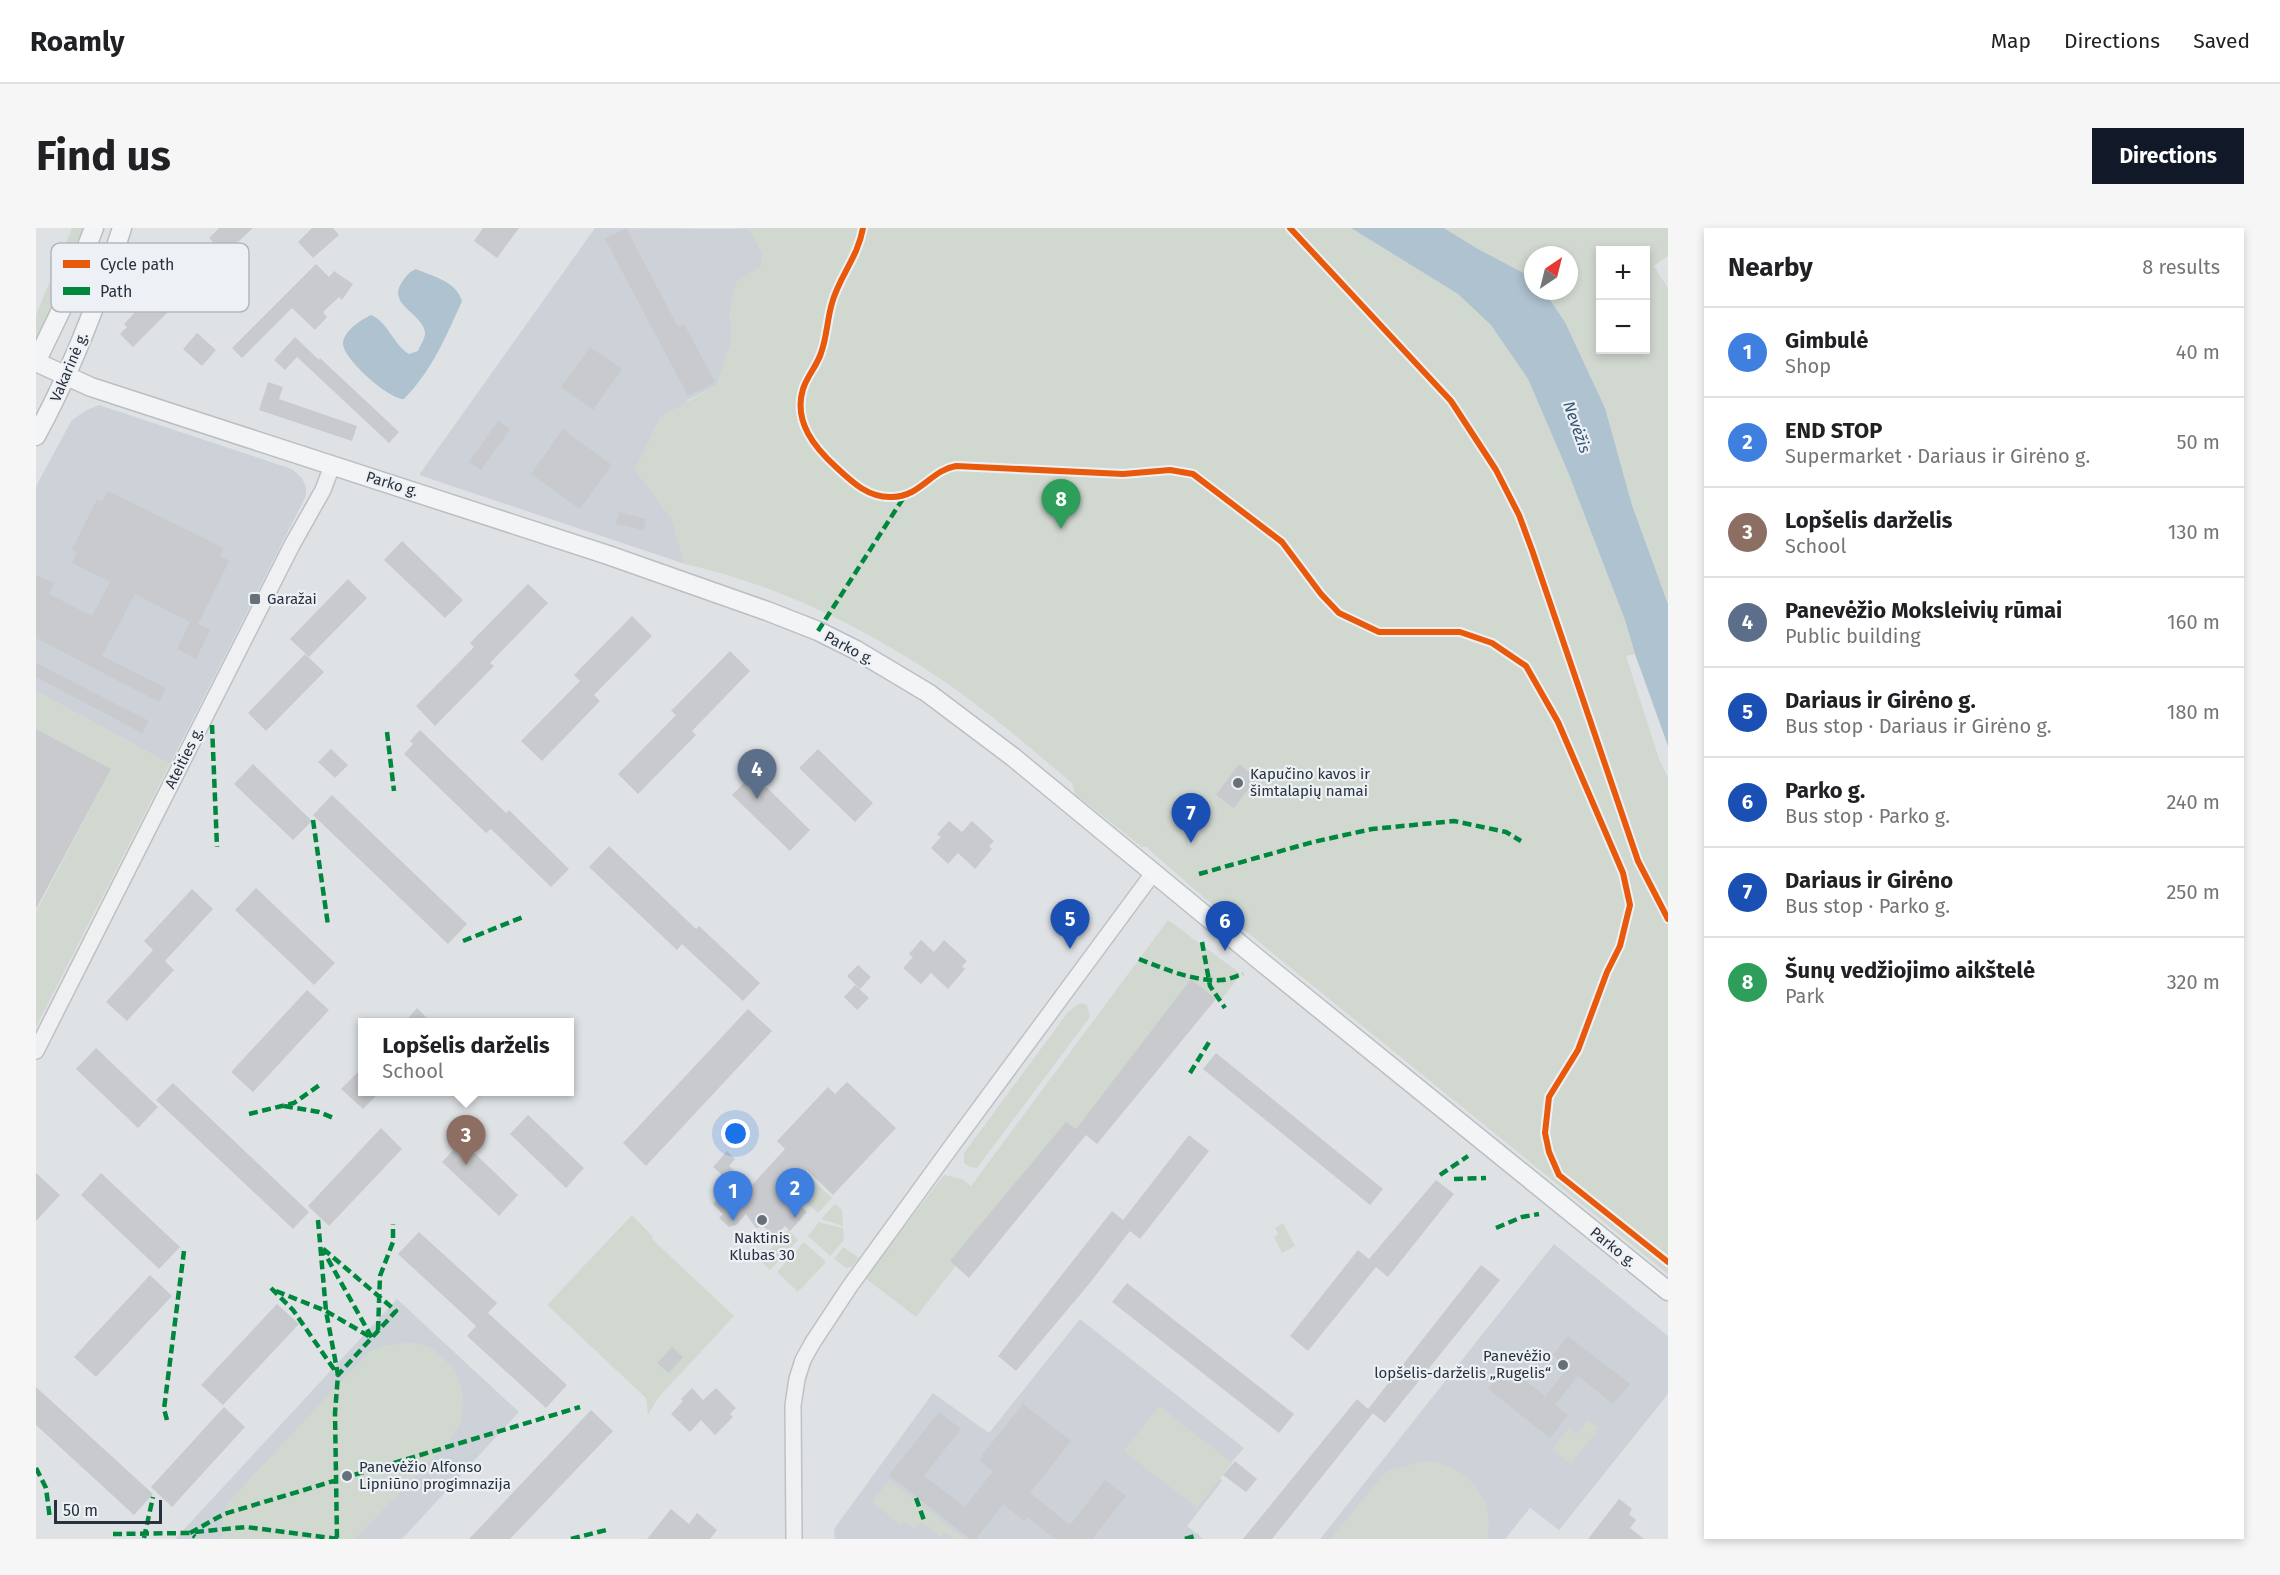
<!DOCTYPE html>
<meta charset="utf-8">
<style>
:root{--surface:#fff;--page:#f6f6f6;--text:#202124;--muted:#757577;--line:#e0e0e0;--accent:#111827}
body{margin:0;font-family:"Fira Sans",sans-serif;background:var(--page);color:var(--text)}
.controls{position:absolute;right:18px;top:18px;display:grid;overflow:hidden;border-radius:0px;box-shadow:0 3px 9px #0003}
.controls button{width:54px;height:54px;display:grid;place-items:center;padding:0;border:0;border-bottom:2px solid var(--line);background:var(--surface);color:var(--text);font:30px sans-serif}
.compass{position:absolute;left:1488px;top:18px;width:54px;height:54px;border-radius:50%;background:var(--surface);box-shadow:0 3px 9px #0003;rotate:35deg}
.scale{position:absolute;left:18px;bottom:15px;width:108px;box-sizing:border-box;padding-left:6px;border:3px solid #27323d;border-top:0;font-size:16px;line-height:21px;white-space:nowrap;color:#27323d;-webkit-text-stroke:4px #edf1f5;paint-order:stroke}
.you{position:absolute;left:700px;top:906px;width:21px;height:21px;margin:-15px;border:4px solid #fff;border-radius:50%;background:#1a73e8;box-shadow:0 0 0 9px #1a73e833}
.badge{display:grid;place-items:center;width:39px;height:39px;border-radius:50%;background:var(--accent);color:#fff;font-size:20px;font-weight:700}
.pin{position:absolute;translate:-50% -50px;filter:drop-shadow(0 2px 3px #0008)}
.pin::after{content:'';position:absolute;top:32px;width:21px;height:18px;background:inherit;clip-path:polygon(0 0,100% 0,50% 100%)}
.popup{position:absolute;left:322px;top:790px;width:216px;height:78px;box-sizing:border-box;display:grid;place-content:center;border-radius:0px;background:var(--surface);filter:drop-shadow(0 2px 4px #0005);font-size:20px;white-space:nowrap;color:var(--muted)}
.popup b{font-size:22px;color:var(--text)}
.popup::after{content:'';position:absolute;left:50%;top:100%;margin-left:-12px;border:12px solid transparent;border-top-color:var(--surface)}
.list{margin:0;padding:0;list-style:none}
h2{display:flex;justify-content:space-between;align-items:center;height:78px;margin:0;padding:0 24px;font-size:26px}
h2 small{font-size:20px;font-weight:400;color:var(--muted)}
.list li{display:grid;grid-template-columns:39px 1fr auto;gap:18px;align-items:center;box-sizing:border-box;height:90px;padding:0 24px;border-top:2px solid var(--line)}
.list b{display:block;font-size:22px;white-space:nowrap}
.list p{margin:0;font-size:20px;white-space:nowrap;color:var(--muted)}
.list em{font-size:20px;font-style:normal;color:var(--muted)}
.map{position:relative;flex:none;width:1632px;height:1311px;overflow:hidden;border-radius:0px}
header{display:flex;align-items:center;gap:36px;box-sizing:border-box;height:84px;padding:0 30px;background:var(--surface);border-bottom:2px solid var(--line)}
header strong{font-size:28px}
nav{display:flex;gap:33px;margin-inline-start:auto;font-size:21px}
.intro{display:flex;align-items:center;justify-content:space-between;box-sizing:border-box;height:144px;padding:0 36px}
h1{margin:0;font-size:42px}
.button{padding:15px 27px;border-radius:0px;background:var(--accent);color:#fff;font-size:21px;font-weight:700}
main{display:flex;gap:36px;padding:0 36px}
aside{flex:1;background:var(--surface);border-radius:0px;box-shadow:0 3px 9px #0003}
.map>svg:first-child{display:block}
.built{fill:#cdd2d8}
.green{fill:#d1d8d0;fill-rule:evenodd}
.water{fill:#aec2cf}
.building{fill:#c8cacd}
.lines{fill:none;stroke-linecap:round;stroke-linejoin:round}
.minor-casing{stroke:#bec0c3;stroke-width:18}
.major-casing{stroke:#bcbfc2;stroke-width:21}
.minor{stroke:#eff0f1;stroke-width:15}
.major{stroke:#f3f4f5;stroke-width:18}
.quiet{stroke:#00873e;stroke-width:4.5;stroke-dasharray:9 4.5;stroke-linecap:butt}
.cycleway-casing{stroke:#edf1f5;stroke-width:10}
.cycleway{stroke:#e8590c;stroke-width:6}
.poi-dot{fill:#677078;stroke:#edf1f5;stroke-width:2}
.labels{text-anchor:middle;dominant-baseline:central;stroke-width:4.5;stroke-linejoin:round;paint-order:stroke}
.street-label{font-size:15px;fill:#27323d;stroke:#edf1f5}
.poi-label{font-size:15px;fill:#27323d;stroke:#edf1f5;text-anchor:start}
.water-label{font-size:16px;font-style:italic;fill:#335570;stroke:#edf1f5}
.key{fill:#edf1f5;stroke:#b2b8be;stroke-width:1.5}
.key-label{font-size:16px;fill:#27323d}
</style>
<header>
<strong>Roamly</strong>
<nav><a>Map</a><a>Directions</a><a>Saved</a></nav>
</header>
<div class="intro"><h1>Find us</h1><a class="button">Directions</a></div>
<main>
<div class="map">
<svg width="1632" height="1311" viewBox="0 0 1632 1311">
<rect width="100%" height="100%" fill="#dfe2e5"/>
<path class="built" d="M559,0L713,1L727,25L725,38L694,83L696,112L681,157L652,172L599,241L636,291L649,336L383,247Z
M63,177L256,241L266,250L270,259V268L134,536L0,463V258L36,192L51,182Z
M1518,1016L1632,1108V1166L1523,1302L1494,1280L1469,1311H1284Z
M361,1071L483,1184L366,1311H139Z
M1044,1091L1208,1220L1183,1249L1186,1253L1151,1298L1167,1311H799L798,1301L897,1165L953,1205Z"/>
<path class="green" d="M36,0H50L14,86L0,113V87Z
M690,0H1315L1422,66L1455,97L1492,151L1532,244L1589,392L1599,426L1590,428L1623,531L1632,549V1046L1165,667L1110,619H1106L1039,566L1036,555C1003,527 969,498 934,472C852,411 749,358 649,336L636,291L599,241L624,189L681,157L696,112L694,83L700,54L725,38L727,25L713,1Z
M1408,0H1632V28L1618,38L1632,60V376L1596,277L1569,180L1529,94L1508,63H1533V27H1497V50L1442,21ZM1564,22H1610V122H1564Z
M0,463L134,536L0,799V684L75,541L0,501Z
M1132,692L1205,746L1184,774L1155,752L1040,901L1030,895L880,1089L829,1050L908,947L926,951L935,958Z
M1044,775L1051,777L1054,789L941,940L934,939L928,935V925L1032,784Z
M770,945L796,970L782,985L756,961Z
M799,976L806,982L807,998L785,991Z
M596,987L617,1009L616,1011L698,1088L622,1170L612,1187L610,1170L511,1077Z
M783,994L807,1000L808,1012L794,1028L772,1008Z
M1247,995L1259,1018L1246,1025L1238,1009L1242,1006L1239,1000Z
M752,1002L762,1012L734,1042L724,1032Z
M768,1014L790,1034L762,1064L741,1044Z
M807,1019L823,1030L816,1039L810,1040L798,1031Z
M369,1115H383L396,1120L419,1142L427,1167L425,1195L412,1214L319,1311H186L187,1290L193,1273L334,1123L347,1118Z
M1123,1178L1196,1235L1161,1280L1088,1223Z
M1552,1192L1563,1200L1535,1236L1516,1222L1533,1200L1541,1206Z
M1389,1233C1429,1236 1461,1270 1451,1311H1294L1351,1243Z
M853,1252L928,1311H919L909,1304L905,1309L885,1293L878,1301L868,1293L865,1297L836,1274Z"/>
<path class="water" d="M1315,0H1408L1442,21L1497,50V63H1508L1529,94L1569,180L1596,277L1632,376V518L1599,426L1589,392L1532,244L1492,151L1455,97L1422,66Z
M380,41C398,49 420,53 426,73C411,107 395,144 368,171C354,172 308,132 307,116C307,103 325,92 335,87C352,94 357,116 373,126L382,123C384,117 389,111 389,105C388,86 350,77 366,54C371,47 373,44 380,41Z"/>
<path class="building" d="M183,0H217L189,26L173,10Z
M276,0H297L303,7L277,30L262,14Z
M447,0H483L461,30L438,13Z
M590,0L642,99L648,96L679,154L652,168L569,11Z
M157,25L178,46L160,64L157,61L140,76L97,119L84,106L91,99L88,96L103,80L106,84L114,76L116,79L137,58L131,52Z
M280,36L293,49L298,43L317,56L306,72L303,69L287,84L291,89L279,102L256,80L206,130L196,120Z
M161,105L180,122L166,138L147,121Z
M259,109L283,132L284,130L363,204L353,215L261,129L249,142L238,132Z
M554,119L586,141L557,182L525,159Z
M232,154L247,159L243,171L321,198L316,213L223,182Z
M462,193L474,201L445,242L433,234Z
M527,201L576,237L544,281L495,246Z
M72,263L188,320L184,328L193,333L162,396L174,402L160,431L141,421L154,394L99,366L66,428L130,460L123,474L0,410V347L19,355L13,366L56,388L74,354L36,335L41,325L36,322L61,271L66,274Z
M583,284L610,291L608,302L580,296Z
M366,313L427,372L409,390L348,332Z
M312,351L331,370L273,429L254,411Z
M492,356L512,375L454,435L458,438L399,498L380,478L438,419L434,415Z
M596,388L616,408L558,467L564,473L506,533L485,513L544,453L538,447Z
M694,423L714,443L656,503L660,507L602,566L582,546L640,487L635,483Z
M269,426L288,444L230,503L212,485Z
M0,435L113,493L106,505L0,449Z
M0,501L75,541L0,681Z
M384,502L470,585L473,582L533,641L515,659L455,601L450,605L368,526L377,516L374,513Z
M295,521L312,537L299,550L282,534Z
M782,521L837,575L819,594L763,540Z
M217,536L276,593L257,612L198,556Z
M1203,536L1221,550L1198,580L1180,567Z
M717,546L774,602L754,623L696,567Z
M296,567L431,696L412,716L277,587Z
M913,593L926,604L936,593L958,613L953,618L956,621L939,641L922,625L912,636L895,620L905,609L901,606Z
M573,618L660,701L663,698L724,755L707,773L646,716L641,722L553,639Z
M220,660L299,735L278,757L199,682Z
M156,661L177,681L129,733L138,742L91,793L70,774L117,722L108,713Z
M885,712L898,724L908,712L931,733L926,738L929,741L912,761L895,745L885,756L867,740L877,729L873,726Z
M822,737L835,749L824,761L811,748Z
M1155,751L1180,771L1061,916L1050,907L933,1050L914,1033L1030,894L1040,901Z
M819,757L833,770L821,782L808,769Z
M271,762L293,782L217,864L195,844Z
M381,780L396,795H368Z
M712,781L736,803L610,938L587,915Z
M60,820L122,879L102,900L40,841Z
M1180,825L1347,961L1334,977L1167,841Z
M327,839V864H344L327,881L305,861Z
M811,854L860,900L797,967L771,942L755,960L771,974L766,979L771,984L754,1003L749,998L739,1009L727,998L720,1000L710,986L700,997L693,999L683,990L687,986L677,976L696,956L677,939L691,923L699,931L693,938L715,958L749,921L741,913L792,859L799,866Z
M137,855L273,984L257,1001L120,872Z
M492,887L548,940L530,960L474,906Z
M345,900L366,921L293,998L272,978Z
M1153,907L1173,923L1104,1011L1094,1003L1053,1056L980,1143L962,1128L1076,983L1087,992Z
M426,913L482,967L463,988L406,934Z
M0,945L24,967L0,993Z
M65,945L144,1019L123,1041L45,967Z
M1400,952L1418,966L1352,1049L1340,1039L1272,1123L1254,1108L1322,1022L1333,1031Z
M383,1004L461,1075L452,1085L531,1157L510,1180L431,1108L440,1098L362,1026Z
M1445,1037L1464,1052L1349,1195L1334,1183L1337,1185L1236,1311H1207L1321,1171L1332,1181Z
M114,1047L136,1068L60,1149L38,1129Z
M1091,1055L1258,1186L1243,1205L1076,1074Z
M241,1076L263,1096L187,1177L165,1157Z
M1532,1108L1594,1156L1577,1176L1542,1148L1519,1177L1532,1187L1514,1210L1452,1161L1471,1138L1509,1168L1532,1140L1517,1127Z
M636,1119L647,1129L633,1145L621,1135Z
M0,1159L117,1266L98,1287L0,1197Z
M656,1160L667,1172L680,1160L700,1180L694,1186L697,1189L679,1207L665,1192L654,1204L635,1186L647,1173L645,1171Z
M987,1176L1035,1213L994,1265L1034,1297L1069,1252L1090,1268L1056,1311H1019L991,1289L988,1293L967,1276L940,1311H934L853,1247L903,1184L925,1201L888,1248L929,1279L957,1243L944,1233L946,1227Z
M188,1179L209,1199L136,1279L115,1259Z
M555,1182L577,1203L474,1311H433Z
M1199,1233L1221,1251L1210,1264L1187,1247Z
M1583,1271L1596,1281L1593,1286L1600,1292L1594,1300L1608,1311H1552Z
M635,1281L653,1296L661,1285L681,1302L674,1311H611Z"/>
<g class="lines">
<defs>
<path id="minor" d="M0,823L256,317L287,262L296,238
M758,1311L757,1177L761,1151L767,1132L777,1114L814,1058L915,919L1118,644"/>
<path id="major" d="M58,0L29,74L0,134L55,159L572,327L731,383L782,403L820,422L892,465L977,529L1227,735L1632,1063
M0,208C36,142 63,71 86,0"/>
</defs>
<use href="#minor" class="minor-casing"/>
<use href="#major" class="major-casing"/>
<use href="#minor" class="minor"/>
<use href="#major" class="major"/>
<path class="quiet" d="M782,403L868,269
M176,497L181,619
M351,504L358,563
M277,592L292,697
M1163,646L1277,614L1336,601L1418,593L1470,604L1485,613
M427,713L487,689
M1166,714L1174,758L1189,780
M1103,731C1126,740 1159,754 1185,752C1192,752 1200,748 1207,746
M1154,845L1175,811
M248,878L283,884L300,891
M213,886L258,875L285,856
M1404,947L1432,928
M1418,951L1450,950
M282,992L290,1083L302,1147L299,1185L301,1311
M1460,1000L1486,989L1503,986
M235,1060L257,1082L302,1147L360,1083L285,1019
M240,1063L290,1083L336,1110L288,1024
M342,1102L344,1048L357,1014V996
M131,1192L128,1181L148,1023
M0,1240L10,1260L14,1291
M880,1270L889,1295
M159,1304L210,1299L302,1311
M154,1305L188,1286L544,1179
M77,1306L154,1305L159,1309
M108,1310L117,1269
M535,1311L574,1301
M1149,1311L1162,1307"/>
<defs>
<path id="cycleway" d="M827,0C822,29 803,49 796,75C791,92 791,109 785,125C781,138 771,148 767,161C757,194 779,220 801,240C817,255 833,270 856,269C884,269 895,242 920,238L1087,246L1134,242L1157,246L1246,314L1285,366L1303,385L1343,404H1424L1456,415L1490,438L1522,494L1587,645L1594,677L1584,718L1571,744L1542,822L1513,869L1509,905L1513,924L1523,947L1632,1034
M1254,0L1415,173L1460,242L1483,287L1496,322L1602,633L1632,691"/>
</defs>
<use href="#cycleway" class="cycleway-casing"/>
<use href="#cycleway" class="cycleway"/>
</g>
<g class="poi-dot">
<rect x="213" y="365" width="12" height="12" rx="3"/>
<circle cx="1202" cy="555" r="6"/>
<circle cx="726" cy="992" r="6"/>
<circle cx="1527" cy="1137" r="6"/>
<circle cx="311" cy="1248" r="6"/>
</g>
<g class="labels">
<g class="street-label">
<text transform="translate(33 139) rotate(-67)">Vakarinė g.</text>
<text transform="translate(356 256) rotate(17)">Parko g.</text>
<text transform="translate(813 420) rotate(28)">Parko g.</text>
<text transform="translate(148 530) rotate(-63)">Ateities g.</text>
<text transform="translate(1577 1019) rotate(39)">Parko g.</text>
</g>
<g class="poi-label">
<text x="231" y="371">Garažai</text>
<text x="1214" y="546">Kapučino kavos ir<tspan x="1214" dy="17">šimtalapių namai</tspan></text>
<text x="726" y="1010" text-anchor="middle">Naktinis<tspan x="726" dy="17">Klubas 30</tspan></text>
<text x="1515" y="1128" text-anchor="end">Panevėžio<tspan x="1515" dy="17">lopšelis-darželis „Rugelis“</tspan></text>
<text x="323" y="1239">Panevėžio Alfonso<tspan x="323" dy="17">Lipniūno progimnazija</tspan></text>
</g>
<g class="water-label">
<text transform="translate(1541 199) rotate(71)">Nevėžis</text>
</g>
</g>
<rect x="15" y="15" width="198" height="69" rx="9" class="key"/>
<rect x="27" y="32" width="27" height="8" fill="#e8590c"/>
<rect x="27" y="59" width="27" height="8" fill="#00873e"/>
<g class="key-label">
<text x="64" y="42">Cycle path</text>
<text x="64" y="69">Path</text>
</g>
</svg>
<div class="controls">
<button>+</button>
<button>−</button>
</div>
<svg class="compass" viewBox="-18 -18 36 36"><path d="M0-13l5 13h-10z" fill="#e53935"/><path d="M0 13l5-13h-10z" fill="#757577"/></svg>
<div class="scale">50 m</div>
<div class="you"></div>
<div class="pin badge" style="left:697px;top:993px;background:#3f7fe0">1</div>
<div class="pin badge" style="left:759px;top:990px;background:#3f7fe0">2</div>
<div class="pin badge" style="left:430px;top:937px;background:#8d6e63">3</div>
<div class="popup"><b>Lopšelis darželis</b>School</div>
<div class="pin badge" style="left:721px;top:571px;background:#5c6f8a">4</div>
<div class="pin badge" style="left:1034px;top:721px;background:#1a4fb4">5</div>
<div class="pin badge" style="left:1189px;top:723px;background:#1a4fb4">6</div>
<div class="pin badge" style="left:1155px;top:615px;background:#1a4fb4">7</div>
<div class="pin badge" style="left:1025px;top:301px;background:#2e9e5b">8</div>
</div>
<aside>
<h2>Nearby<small>8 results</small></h2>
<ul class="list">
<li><span class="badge" style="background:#3f7fe0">1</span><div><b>Gimbulė</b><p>Shop</p></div><em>40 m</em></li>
<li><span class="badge" style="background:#3f7fe0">2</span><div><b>END STOP</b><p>Supermarket · Dariaus ir Girėno g.</p></div><em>50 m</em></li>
<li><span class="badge" style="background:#8d6e63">3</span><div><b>Lopšelis darželis</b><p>School</p></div><em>130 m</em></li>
<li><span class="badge" style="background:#5c6f8a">4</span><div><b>Panevėžio Moksleivių rūmai</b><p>Public building</p></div><em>160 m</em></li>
<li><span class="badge" style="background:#1a4fb4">5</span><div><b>Dariaus ir Girėno g.</b><p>Bus stop · Dariaus ir Girėno g.</p></div><em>180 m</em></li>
<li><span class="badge" style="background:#1a4fb4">6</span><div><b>Parko g.</b><p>Bus stop · Parko g.</p></div><em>240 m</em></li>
<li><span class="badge" style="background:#1a4fb4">7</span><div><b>Dariaus ir Girėno</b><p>Bus stop · Parko g.</p></div><em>250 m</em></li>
<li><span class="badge" style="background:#2e9e5b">8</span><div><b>Šunų vedžiojimo aikštelė</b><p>Park</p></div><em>320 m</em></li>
</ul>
</aside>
</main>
